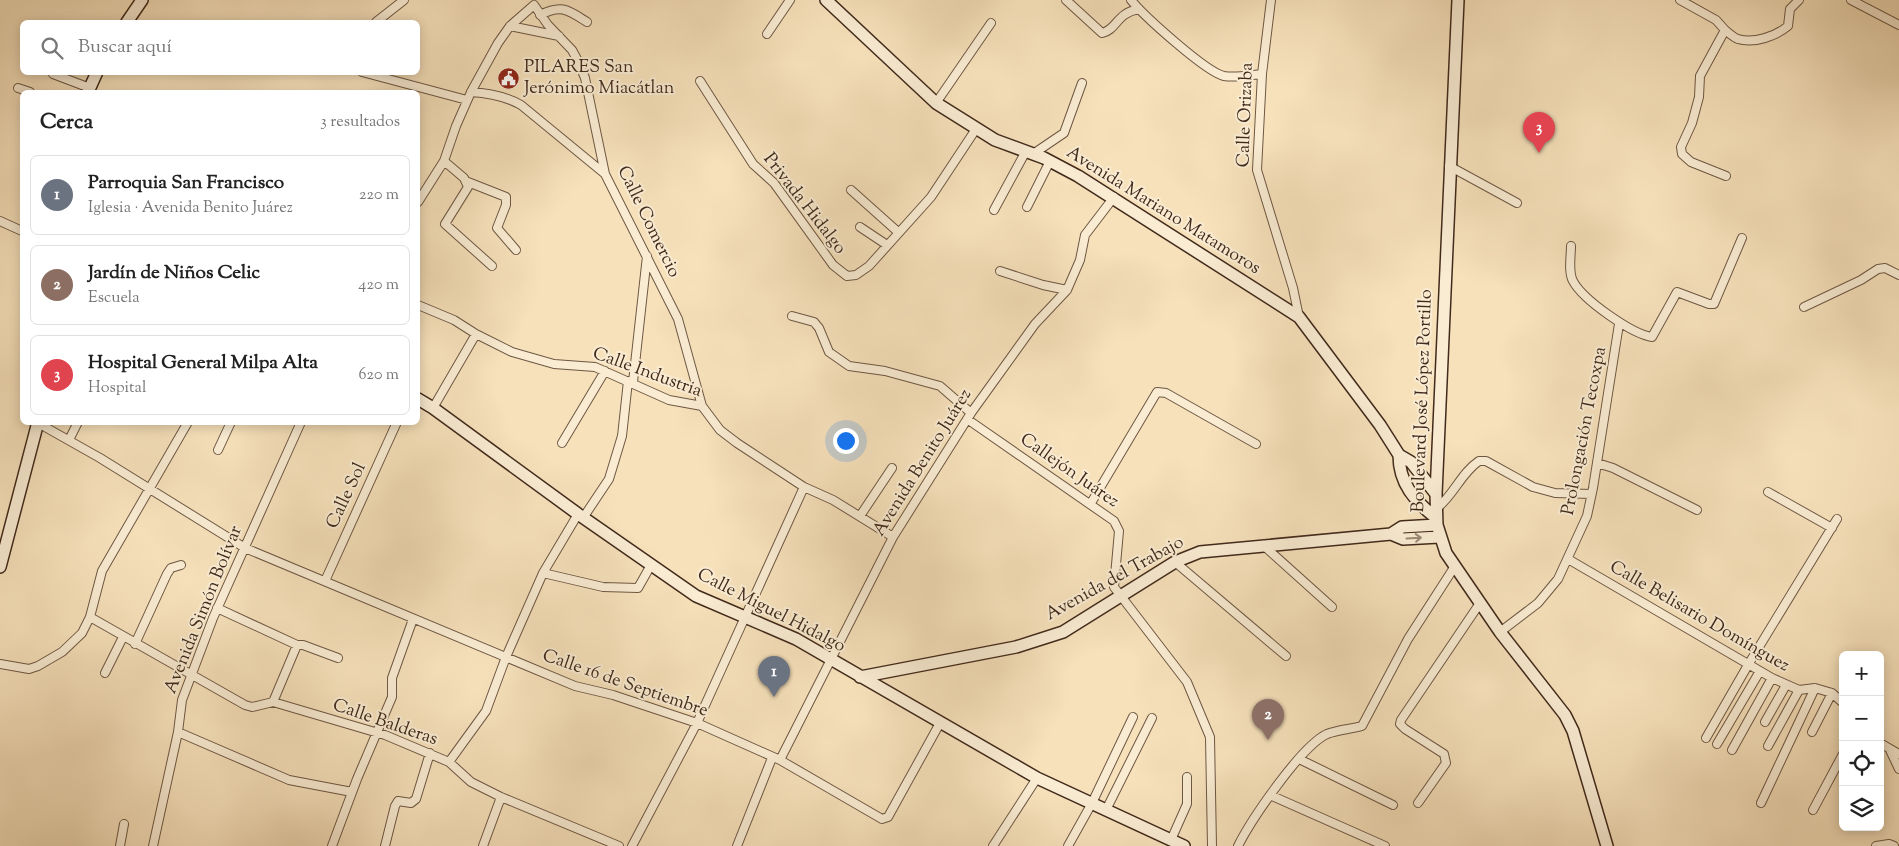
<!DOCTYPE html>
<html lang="es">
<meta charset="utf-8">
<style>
:root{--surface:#fff;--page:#f6f6f6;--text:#222;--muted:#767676;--line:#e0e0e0;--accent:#db2777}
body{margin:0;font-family:"Sorts Mill Goudy",serif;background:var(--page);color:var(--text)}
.controls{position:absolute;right:15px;bottom:15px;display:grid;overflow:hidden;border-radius:8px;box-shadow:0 2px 12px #0003}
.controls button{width:45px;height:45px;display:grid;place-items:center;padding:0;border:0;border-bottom:1px solid var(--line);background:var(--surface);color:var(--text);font:25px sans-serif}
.you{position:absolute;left:845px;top:440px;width:18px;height:18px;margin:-12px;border:4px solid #fff;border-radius:50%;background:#1a73e8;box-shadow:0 0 0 8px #1a73e833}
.badge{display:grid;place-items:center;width:32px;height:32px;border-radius:50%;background:var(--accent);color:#fff;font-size:16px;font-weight:700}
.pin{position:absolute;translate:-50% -41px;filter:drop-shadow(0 1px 2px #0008)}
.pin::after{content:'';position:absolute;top:26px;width:18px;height:15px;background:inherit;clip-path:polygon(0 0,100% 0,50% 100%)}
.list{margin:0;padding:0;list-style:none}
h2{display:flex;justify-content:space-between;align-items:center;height:65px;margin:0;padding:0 20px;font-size:21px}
h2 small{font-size:16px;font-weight:400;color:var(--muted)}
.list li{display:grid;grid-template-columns:32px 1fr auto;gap:15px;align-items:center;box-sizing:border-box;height:80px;margin:0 10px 10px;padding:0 10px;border:1px solid var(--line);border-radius:8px}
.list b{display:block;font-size:19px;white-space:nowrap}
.list p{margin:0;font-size:16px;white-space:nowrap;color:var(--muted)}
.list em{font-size:16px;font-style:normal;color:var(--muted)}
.icon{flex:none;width:28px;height:28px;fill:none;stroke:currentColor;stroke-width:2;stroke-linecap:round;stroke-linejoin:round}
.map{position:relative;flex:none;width:1899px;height:846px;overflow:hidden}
.search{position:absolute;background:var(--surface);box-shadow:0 2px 12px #0003;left:20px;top:20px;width:400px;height:55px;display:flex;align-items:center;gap:12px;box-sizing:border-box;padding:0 18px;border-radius:8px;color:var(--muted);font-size:19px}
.panel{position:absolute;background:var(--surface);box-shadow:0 2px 12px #0003;left:20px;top:90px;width:400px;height:335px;border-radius:8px}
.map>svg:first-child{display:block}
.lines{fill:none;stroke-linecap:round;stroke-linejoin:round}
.street-casing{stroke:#6e5743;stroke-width:10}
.secondary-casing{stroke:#41291b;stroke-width:14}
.street{stroke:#f9ecd3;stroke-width:8}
.secondary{stroke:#f9ecd3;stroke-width:11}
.oneway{stroke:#9d8a77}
.labels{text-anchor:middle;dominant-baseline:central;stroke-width:4;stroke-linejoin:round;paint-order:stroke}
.poi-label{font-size:18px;fill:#41291b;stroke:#f9ecd3;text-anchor:start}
.street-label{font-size:18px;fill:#41291b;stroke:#f9ecd3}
</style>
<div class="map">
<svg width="1899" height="846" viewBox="0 0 1899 846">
<rect width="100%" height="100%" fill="#f6e1bb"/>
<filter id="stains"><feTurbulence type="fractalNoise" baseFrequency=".004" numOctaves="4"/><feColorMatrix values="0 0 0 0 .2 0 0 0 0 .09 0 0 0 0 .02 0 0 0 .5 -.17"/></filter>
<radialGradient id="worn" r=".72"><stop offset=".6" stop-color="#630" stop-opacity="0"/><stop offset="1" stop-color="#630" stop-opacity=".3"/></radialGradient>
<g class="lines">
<defs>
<path id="street" d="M1066,0L1102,33C1117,30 1116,13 1139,9
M1131,0C1144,16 1206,72 1224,76C1236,78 1250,75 1262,74
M1271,0L1262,74L1257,170L1293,288L1299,317
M1680,0L1716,20L1725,30
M1851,0L1899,25
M534,5L548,25L572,50L578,61L585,78L605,174L678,319L702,406L720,430L737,443L804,487L833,500L893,537
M540,15C562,4 568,10 587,22
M376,22L404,0
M510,26L559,36
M767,34L790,0
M362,72L467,100
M53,74L90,88
M700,81L753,164L774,183L833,265L847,276L856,275L869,266L931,197L976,129
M18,88L30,92
M471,92C489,93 505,96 521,105L605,174
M936,103L991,23
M1033,154L1064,133L1082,83
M444,161L464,178L468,187L445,224L492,266
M1449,166L1517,203
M1726,176L1691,162L1682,154L1681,147L1692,123L1699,97L1700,76L1725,30C1729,33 1734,38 1738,39C1754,44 1776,36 1788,26L1790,9L1799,0
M468,182L506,197V205L497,228L516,250
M851,190L898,232
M418,202L444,161L456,126L471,92L498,43L510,26L534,5
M1027,207L1050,161
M994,210L1026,151
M0,221L22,231
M860,227L887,245
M1571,246C1571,256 1568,272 1573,281C1583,300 1632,334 1652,337L1677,292L1709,304H1714L1742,238
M1000,271L1043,285L1067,290
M418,305L454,320L476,334L512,352L554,364L595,367L669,400L702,406
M1804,307L1861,280L1878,269L1885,268L1899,275
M792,316L814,322L819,328L829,352L849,366L885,371L940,386L971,413
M633,382L647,256
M433,408L476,334
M967,419L1114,521L1119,531L1114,587L1187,682L1210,737L1212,846
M38,423L100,458L245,548L575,686L613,695L697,723L780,760L882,819L888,817L940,723
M69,440L78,422
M562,443L605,371
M218,450L231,422
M1597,463L1613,468L1697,510
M1768,492L1832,528
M1091,503L1157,392L1166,393L1256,444
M1436,509C1454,495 1461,473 1479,461H1486L1533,487L1555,493L1591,494
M860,516L892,468
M583,518L609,479L622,436L628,381
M1263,545L1332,607
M1568,559L1772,678L1799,690L1815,688L1832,693L1843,703
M1175,562L1286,656
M543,573L603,587L638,588L651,565
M325,581L397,422
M217,608L297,645
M90,617L245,705L252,707L273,702L385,735L449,762L471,782L501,797L619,846
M1500,632L1538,603L1558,579L1587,516L1593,488L1619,324
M135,644L167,574L171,568L181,565
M0,664L29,669L38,666L62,652L82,633L90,617L102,571L188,422
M105,673L123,637
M273,702L297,645H303L338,658
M1765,722L1786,685
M178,732L289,780L352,792
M1812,732L1832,693
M1706,738L1748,665L1837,519
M1880,743L1899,754
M1717,744L1760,671
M1768,746L1799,690
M1732,750L1772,678
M1890,750L1899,769
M1299,759L1393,805
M780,760L893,537L971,413L1035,324L1067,290L1080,260L1085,235L1114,197
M449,762L486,711L506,657L543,573L578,514
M1270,795L1385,846
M1418,803L1446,763L1444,754L1405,729L1400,724L1401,720L1480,603
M1761,803L1815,688
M1106,810L1152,718
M1813,810L1843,754
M1171,840L1187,804V777
M120,846L124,824
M153,846L178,732L182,700L213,618L301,422
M332,846L357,779L392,697V678L413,619
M385,846L395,806L398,801L411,803L416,799L430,753
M483,846L501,797
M632,846L697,723L804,487
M737,846L772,758
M993,846L1037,778
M1068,846L1092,803L1133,717
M1238,846C1251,820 1301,746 1327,734C1337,730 1351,729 1362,726L1408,639L1455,566
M1876,846L1889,844L1894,846"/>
<path id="secondary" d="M826,0L936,103L995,140L1044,158L1078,176L1299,317L1380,425L1399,455L1411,462L1436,494
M1458,0L1436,494L1437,525L1446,553L1500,632L1565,715L1573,731L1607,846
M127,22L142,0
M88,92L97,72
M418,399L433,408L578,514L696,596L796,639L1037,778L1184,846
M1399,455C1399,484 1415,501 1436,518
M1391,534L1402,527L1437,525
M0,567L38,422
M860,677L1016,647L1063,632L1175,562L1200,552L1391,534L1403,539L1439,537"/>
</defs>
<use href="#street" class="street-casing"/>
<use href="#secondary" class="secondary-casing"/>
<use href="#street" class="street"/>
<use href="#secondary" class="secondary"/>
</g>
<defs><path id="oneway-shaft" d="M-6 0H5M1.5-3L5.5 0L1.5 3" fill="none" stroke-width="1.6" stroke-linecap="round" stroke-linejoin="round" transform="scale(1.25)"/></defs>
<use class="oneway" href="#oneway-shaft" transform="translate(1414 538) rotate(-3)"/>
<defs>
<symbol id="civic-disc" viewBox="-11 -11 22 22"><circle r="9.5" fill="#8f2418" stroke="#f9ecd3"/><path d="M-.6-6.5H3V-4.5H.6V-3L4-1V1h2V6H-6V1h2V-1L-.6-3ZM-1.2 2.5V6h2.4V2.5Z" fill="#fff"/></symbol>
</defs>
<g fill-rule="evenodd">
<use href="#civic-disc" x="496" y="66" width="25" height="25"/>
</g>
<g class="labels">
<g class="poi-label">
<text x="524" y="68">PILARES San<tspan x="524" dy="21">Jerónimo Miacátlan</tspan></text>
</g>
<g class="street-label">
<text transform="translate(1246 115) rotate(-88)">Calle Orizaba</text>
<text transform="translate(804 204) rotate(52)">Privada Hidalgo</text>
<text transform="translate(1163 211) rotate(32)">Avenida Mariano Matamoros</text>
<text transform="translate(648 222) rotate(64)">Calle Comercio</text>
<text transform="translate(647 373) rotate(20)">Calle Industria</text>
<text transform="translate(1423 401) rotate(-88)">Boulevard José López Portillo</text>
<text transform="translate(1585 431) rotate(-79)">Prolongación Tecoxpa</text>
<text transform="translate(923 463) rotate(-58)">Avenida Benito Juárez</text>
<text transform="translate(1069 471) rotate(35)">Callejón Juárez</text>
<text transform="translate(347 496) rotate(-65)">Calle Sol</text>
<text transform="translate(1115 579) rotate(-29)">Avenida del Trabajo</text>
<text transform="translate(204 610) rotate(-68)">Avenida Simón Bolívar</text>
<text transform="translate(771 611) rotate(27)">Calle Miguel Hidalgo</text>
<text transform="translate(1699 617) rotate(30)">Calle Belisario Domínguez</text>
<text transform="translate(625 684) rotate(19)">Calle 16 de Septiembre</text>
<text transform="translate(385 723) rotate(19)">Calle Balderas</text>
</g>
</g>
<rect width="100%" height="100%" filter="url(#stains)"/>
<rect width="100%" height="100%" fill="url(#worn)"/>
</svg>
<div class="controls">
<button>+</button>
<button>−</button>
<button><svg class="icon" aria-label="locate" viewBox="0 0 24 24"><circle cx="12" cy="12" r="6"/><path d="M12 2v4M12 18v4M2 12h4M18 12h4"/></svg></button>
<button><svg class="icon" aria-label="layers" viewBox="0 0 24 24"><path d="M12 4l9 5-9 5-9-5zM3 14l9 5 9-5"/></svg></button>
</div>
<div class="you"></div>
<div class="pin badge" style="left:774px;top:697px;background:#6b7280">1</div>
<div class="pin badge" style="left:1268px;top:740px;background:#8d6e63">2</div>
<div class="pin badge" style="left:1539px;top:153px;background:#e0444e">3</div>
<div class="search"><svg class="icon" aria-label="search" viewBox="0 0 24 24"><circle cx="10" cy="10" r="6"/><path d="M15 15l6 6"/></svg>Buscar aquí</div>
<section class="panel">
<h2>Cerca<small>3 resultados</small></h2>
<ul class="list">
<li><span class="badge" style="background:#6b7280">1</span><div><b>Parroquia San Francisco</b><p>Iglesia · Avenida Benito Juárez</p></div><em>220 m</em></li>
<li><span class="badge" style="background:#8d6e63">2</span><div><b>Jardín de Niños Celic</b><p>Escuela</p></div><em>420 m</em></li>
<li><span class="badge" style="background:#e0444e">3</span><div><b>Hospital General Milpa Alta</b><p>Hospital</p></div><em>620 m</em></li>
</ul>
</section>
</div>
